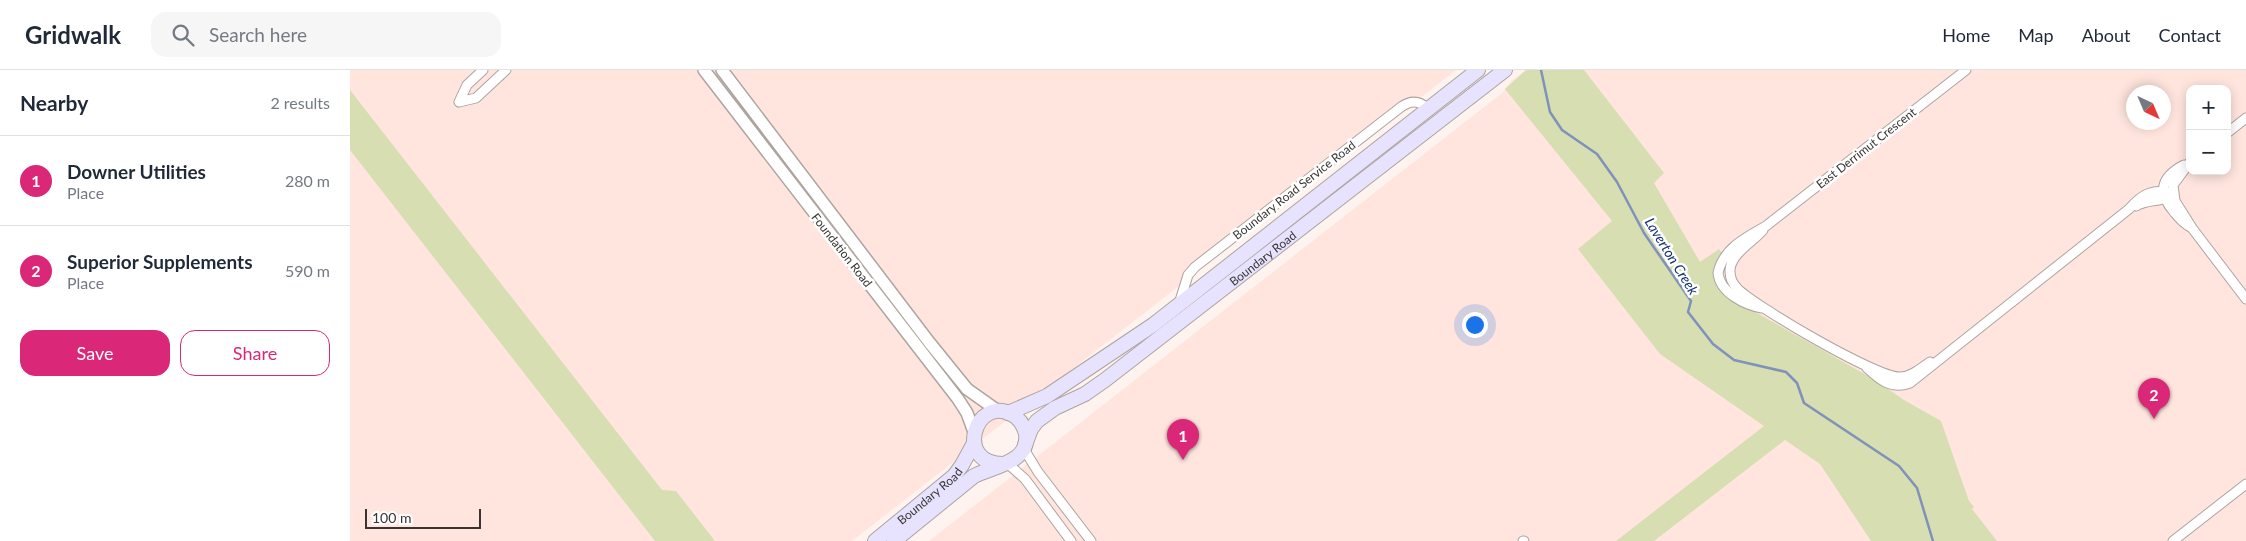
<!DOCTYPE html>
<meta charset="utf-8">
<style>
:root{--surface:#fff;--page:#f6f6f7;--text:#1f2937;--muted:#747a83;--line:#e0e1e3;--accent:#db2777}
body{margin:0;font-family:Lato,sans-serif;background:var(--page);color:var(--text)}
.controls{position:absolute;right:15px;top:15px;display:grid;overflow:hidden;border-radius:10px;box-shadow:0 2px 12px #0003}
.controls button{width:45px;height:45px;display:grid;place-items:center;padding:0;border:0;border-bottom:1px solid var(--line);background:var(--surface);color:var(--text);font:25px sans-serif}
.compass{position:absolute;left:1776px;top:15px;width:45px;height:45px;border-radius:50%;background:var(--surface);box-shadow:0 2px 12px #0003;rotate:136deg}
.scale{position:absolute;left:15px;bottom:12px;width:116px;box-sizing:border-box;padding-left:5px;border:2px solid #383432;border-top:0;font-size:14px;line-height:18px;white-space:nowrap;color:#383432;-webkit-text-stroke:4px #fff;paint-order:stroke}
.you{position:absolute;left:1124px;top:254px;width:18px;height:18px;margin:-12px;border:4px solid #fff;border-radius:50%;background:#1a73e8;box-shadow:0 0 0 8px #1a73e833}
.badge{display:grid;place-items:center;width:32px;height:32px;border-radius:50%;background:var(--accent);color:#fff;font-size:16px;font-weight:700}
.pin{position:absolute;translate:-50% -41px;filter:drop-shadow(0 1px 2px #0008)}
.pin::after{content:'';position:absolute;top:26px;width:18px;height:15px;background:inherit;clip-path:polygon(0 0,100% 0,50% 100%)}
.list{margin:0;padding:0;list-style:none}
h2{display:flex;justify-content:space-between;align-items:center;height:65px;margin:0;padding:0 20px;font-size:21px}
h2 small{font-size:16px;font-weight:400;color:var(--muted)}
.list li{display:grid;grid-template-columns:32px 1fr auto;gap:15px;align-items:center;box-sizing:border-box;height:90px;padding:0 20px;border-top:1px solid var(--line)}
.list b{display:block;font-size:19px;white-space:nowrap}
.list p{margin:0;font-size:16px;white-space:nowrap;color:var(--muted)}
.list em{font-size:16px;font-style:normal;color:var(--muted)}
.actions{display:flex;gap:10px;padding:15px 20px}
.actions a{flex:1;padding:11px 0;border:1px solid var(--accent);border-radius:15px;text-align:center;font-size:18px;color:var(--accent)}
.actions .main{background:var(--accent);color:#fff}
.icon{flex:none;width:28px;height:28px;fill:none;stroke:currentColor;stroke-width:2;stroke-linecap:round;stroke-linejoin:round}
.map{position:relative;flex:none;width:1896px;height:471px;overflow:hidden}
header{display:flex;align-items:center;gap:30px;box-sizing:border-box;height:70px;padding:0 25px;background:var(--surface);border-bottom:1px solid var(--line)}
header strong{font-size:24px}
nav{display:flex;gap:28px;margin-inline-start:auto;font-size:18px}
.search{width:350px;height:45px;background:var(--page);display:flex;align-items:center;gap:12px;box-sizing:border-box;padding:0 18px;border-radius:15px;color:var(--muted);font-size:19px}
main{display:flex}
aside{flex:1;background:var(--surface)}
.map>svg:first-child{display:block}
.industrial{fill:#ffe5de;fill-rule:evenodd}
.green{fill:#d7deb1}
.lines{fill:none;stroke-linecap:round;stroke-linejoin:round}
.stream{stroke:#7e92ba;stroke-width:2.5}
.minor-casing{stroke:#aea49f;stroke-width:11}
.tertiary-casing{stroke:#aea49f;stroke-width:14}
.secondary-casing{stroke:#aea49f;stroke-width:16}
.minor{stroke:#fff;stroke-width:9}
.tertiary{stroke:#fff;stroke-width:11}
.secondary{stroke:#e7e3fe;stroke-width:14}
.labels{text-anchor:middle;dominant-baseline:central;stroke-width:5;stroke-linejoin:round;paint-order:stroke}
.street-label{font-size:12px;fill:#383432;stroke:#fff}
.water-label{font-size:14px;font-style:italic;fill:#163376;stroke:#fff}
</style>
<header>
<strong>Gridwalk</strong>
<div class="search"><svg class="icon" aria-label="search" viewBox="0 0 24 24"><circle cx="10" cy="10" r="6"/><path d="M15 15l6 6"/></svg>Search here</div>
<nav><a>Home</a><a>Map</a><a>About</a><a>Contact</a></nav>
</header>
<main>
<aside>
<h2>Nearby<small>2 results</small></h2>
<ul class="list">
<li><span class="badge">1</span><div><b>Downer Utilities</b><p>Place</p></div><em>280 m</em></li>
<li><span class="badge">2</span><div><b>Superior Supplements</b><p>Place</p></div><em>590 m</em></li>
</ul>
<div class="actions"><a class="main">Save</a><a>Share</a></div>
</aside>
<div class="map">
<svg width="1896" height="471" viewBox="0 0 1896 471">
<rect width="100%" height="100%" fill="#fef3ee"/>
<path class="industrial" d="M0,0H1106L502,471H0Z
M1176,0H1896V471H579L1152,23L1161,11ZM1840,19H1877V101H1840ZM1784,22H1814V52H1784Z"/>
<path class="green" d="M1176,0H1234L1314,103L1304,113L1350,192L1369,179L1372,183L1366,197L1377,226L1525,310L1554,330L1591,351L1619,431L1624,437L1622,439L1647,471H1521L1470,394L1435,370L1304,471H1266L1414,356L1310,284L1228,179L1262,151L1155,19Z
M0,20L312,420L326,421L365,471H305L0,80Z"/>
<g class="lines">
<path class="stream" d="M1191,0L1200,42L1212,60L1247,84L1267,112L1294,163L1341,231L1338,242L1363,274L1384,290L1436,302L1447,313L1454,333L1549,396L1567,418L1583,471"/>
<defs>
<path id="minor" d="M109,32L126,28L156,0
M109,32L117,15L133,0
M1877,63L1896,48
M1840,92L1823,115L1825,131L1842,158L1896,229
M1834,95C1811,107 1807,122 1824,142C1830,149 1834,154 1842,158
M1786,136C1798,129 1811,132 1818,127
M1413,160C1403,172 1380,184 1380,201C1380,207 1382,213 1387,218C1404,236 1527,308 1550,307C1561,307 1571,298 1580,292
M829,234L838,205L845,197L1051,37C1061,30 1069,30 1078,39
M1412,238C1395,235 1370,223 1368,203C1373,179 1396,167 1416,156L1616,0
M1517,298C1530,310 1541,320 1560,313L1779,139C1792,124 1803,118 1823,123
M674,379L688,402L741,471
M657,393L675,409L721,471
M1173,471H1174
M1823,471L1896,414"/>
<path id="tertiary" d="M354,0L608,329L617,343L624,362
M372,0L579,272L617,319L648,341"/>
<g id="secondary">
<path d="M658,343L697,326L803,255L1128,0"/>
<path id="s1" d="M675,375L681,359L687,351L705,338L735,324L755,310L1155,0"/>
<path id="s2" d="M525,471L604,406L612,395L624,373"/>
<path d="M544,471L624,406C643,396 680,393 676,364C674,356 670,349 663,345C625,323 603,395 654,394"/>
</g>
</defs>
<use href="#minor" class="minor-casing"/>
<use href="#tertiary" class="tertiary-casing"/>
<use href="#secondary" class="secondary-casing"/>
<use href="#minor" class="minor"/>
<use href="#tertiary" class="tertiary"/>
<use href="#secondary" class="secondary"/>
</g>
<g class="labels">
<g class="street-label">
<text transform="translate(1516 78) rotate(-38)">East Derrimut Crescent</text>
<text transform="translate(944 120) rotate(-38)">Boundary Road Service Road</text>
<text transform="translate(492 180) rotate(52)">Foundation Road</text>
<text stroke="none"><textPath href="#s1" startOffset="306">Boundary Road</textPath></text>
<text stroke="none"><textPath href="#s2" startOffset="71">Boundary Road</textPath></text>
</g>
<g class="water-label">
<text transform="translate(1322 186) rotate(58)">Laverton Creek</text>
</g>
</g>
</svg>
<div class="controls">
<button>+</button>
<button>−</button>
</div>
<svg class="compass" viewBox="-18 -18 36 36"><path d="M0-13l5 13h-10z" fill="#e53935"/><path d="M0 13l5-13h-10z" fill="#747a83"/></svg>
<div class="scale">100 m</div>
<div class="you"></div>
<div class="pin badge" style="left:833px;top:390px">1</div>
<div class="pin badge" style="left:1804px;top:349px">2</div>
</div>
</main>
